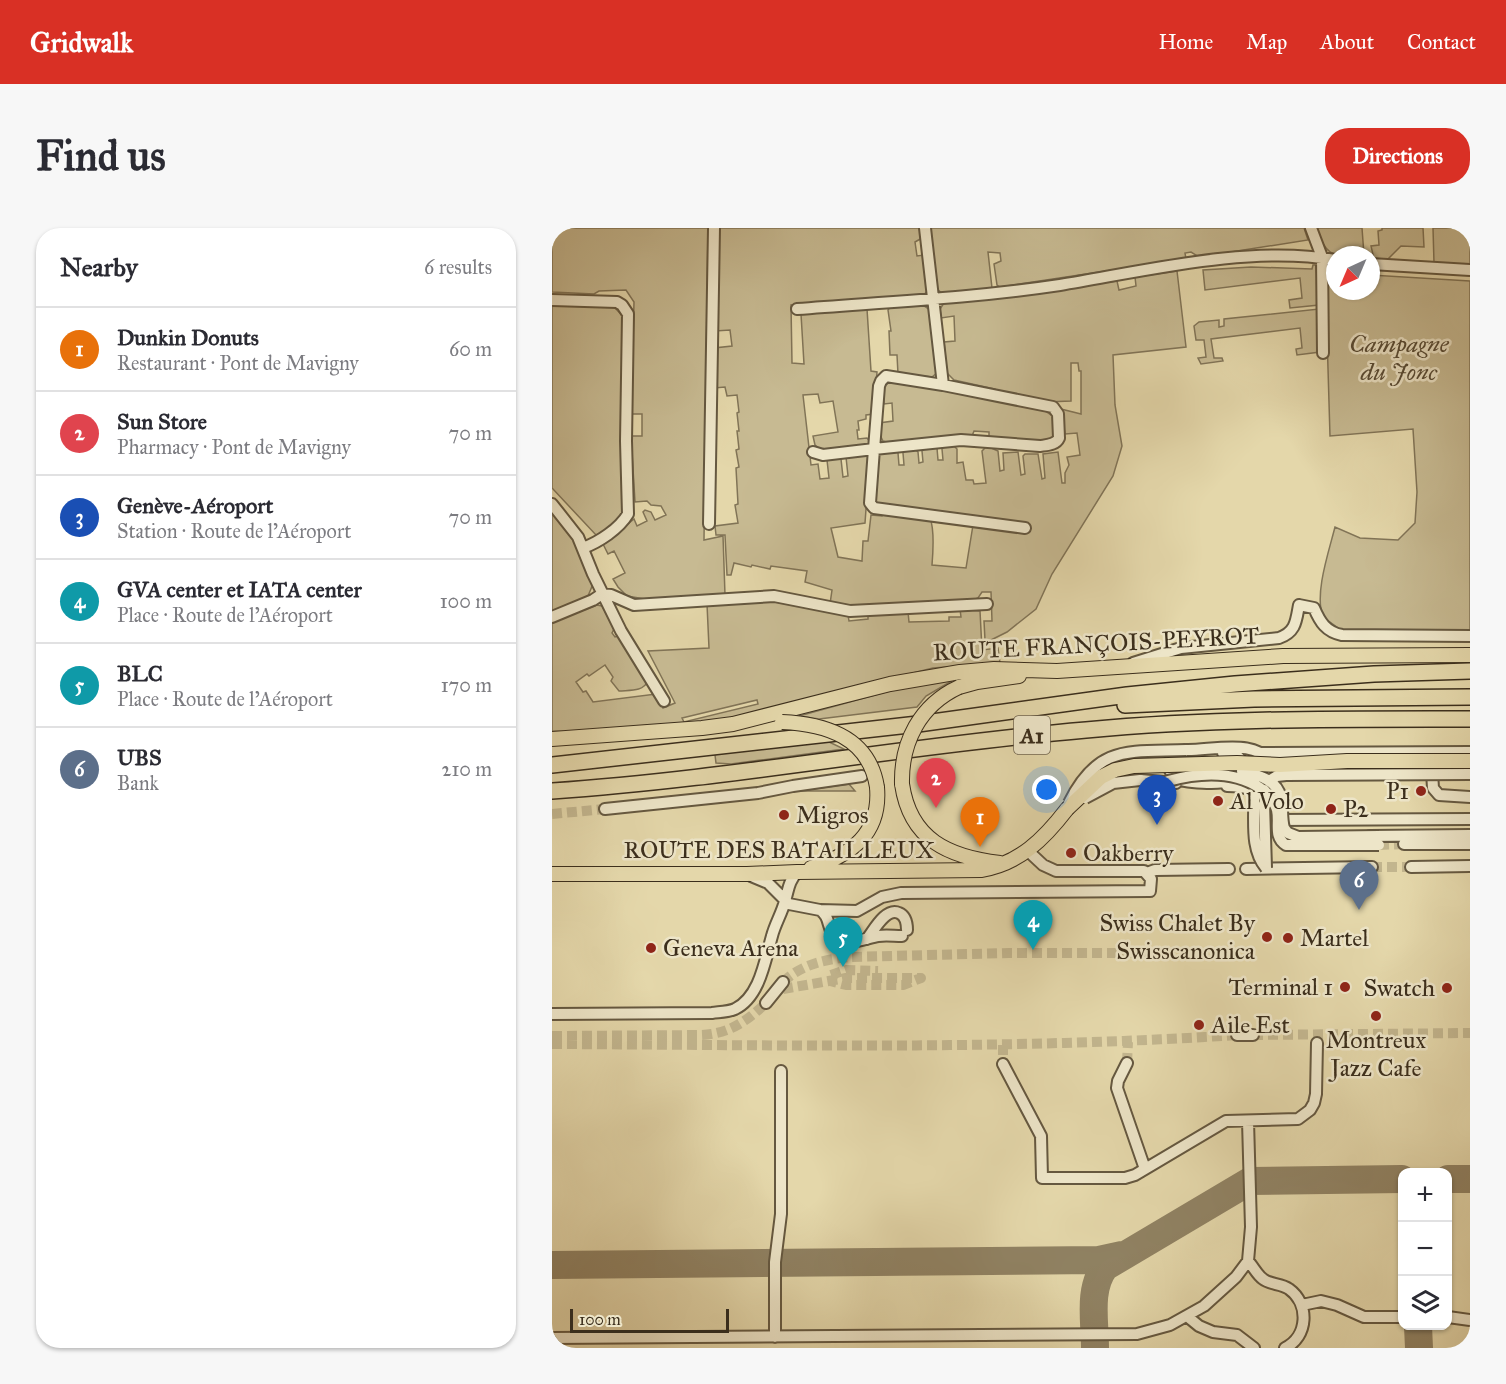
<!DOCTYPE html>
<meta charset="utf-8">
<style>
:root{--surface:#fff;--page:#f7f7f7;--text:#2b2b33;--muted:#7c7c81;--line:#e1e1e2;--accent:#d93025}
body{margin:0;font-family:"IM FELL Great Primer",serif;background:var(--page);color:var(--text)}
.controls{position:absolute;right:18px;bottom:18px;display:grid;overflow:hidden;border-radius:12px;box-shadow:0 2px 4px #0004}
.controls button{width:54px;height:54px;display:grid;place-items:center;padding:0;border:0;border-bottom:2px solid var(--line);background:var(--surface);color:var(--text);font:30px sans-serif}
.compass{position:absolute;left:774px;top:18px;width:54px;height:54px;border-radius:50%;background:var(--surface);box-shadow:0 2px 4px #0004;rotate:224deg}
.scale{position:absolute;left:18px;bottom:15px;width:159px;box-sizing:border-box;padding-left:6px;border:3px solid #3b2e1c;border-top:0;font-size:16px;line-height:21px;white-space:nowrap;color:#3b2e1c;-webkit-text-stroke:4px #ede5c8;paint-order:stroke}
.you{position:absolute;left:495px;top:562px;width:21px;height:21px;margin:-15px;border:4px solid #fff;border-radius:50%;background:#1a73e8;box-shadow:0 0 0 9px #1a73e833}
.badge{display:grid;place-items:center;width:39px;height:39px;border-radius:50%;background:var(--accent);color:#fff;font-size:20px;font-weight:700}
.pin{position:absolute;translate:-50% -50px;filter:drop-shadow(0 2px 3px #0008)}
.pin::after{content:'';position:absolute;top:32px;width:21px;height:18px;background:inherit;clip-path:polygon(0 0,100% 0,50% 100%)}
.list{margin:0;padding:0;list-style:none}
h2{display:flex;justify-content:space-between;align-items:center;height:78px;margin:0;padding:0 24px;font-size:26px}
h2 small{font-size:20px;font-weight:400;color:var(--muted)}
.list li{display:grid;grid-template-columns:39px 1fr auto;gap:18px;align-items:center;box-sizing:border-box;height:84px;padding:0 24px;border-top:2px solid var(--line)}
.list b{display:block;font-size:22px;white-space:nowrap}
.list p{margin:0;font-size:20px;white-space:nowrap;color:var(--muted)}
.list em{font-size:20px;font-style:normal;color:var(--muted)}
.icon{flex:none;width:33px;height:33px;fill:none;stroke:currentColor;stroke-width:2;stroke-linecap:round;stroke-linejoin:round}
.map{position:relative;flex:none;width:918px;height:1120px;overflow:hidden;border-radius:24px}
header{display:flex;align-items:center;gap:36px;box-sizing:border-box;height:84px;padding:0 30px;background:var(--accent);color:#fff}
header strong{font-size:28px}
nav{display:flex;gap:33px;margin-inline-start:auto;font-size:21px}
.intro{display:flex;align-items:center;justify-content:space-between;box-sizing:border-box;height:144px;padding:0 36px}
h1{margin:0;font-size:42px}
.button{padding:15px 27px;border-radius:24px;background:var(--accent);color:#fff;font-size:21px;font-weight:700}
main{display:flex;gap:36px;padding:0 36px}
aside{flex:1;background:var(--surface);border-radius:24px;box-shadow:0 2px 4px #0004}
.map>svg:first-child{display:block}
.green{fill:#c7ba92;stroke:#817457;stroke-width:1.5;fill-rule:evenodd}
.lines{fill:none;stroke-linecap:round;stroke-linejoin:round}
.taxiway{stroke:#908263;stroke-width:28}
.minor-tunnel{stroke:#c2b58e;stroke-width:10;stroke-dasharray:10 5;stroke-linecap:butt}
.minor-casing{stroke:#655840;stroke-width:14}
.major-casing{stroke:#3b2e1c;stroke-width:16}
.highway-casing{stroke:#3b2e1c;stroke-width:18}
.minor{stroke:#ede5c8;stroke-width:10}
.major{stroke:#e4d7aa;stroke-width:14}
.highway{stroke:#e4d7aa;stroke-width:15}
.minor-bridge-casing{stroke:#655840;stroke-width:14;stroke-linecap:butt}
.major-bridge-casing{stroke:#3b2e1c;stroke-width:16;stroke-linecap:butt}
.minor-bridge{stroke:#ede5c8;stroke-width:10}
.major-bridge{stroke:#e4d7aa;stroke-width:14}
.poi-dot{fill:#8f2418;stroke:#ede5c8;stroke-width:2}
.labels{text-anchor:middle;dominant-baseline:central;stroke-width:5;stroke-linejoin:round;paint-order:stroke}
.shield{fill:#ede5c8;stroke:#706550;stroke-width:1.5}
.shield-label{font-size:22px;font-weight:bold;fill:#3b2e1c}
.park-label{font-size:24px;font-style:italic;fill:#574a34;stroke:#ede5c8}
.street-label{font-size:24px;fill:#3b2e1c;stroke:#ede5c8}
.poi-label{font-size:24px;fill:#3b2e1c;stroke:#ede5c8;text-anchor:start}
</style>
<header>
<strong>Gridwalk</strong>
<nav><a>Home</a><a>Map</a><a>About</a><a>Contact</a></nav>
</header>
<div class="intro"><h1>Find us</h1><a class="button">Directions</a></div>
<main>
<aside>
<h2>Nearby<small>6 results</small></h2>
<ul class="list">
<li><span class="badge" style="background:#e8710a">1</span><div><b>Dunkin Donuts</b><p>Restaurant · Pont de Mavigny</p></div><em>60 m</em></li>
<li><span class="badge" style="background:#e0444e">2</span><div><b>Sun Store</b><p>Pharmacy · Pont de Mavigny</p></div><em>70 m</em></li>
<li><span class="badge" style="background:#1a4fb4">3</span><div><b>Genève-Aéroport</b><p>Station · Route de l'Aéroport</p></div><em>70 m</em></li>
<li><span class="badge" style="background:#0f9aa8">4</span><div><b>GVA center et IATA center</b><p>Place · Route de l'Aéroport</p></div><em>100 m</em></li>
<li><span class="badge" style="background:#0f9aa8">5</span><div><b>BLC</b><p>Place · Route de l'Aéroport</p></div><em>170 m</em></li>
<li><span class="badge" style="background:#5c6f8a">6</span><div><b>UBS</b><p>Bank</p></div><em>210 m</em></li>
</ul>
</aside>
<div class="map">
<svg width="918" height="1120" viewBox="0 0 918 1120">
<rect width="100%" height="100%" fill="#e4d7aa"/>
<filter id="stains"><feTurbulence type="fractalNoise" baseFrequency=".00333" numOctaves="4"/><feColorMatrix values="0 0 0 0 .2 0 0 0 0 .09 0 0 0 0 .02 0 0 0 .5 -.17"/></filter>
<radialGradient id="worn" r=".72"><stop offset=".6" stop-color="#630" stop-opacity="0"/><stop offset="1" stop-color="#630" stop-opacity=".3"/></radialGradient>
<path class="green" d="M0,0H156L152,312L171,308L173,367L93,371L75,368L66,359L61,351L73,345L62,323L56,326L51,316L82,291L85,298L95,293L91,284L93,282L99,284L103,292L114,287L109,278L99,277L95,273L83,274L79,208H90V186H79L82,74L74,62L47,63L42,66L0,64Z
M165,0H369L370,10L363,14L365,28L372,27L376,62L371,68L239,77L240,135L252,136L249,86L315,81L319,143L325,144L322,186L314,187V191L306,193L307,202H305L306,211L315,210L319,215L316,218L273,225L263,217L261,208L286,204L281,173L268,175L266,166L251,167L259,237L266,236L268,251L277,250L275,232L286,228L289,231L291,249L296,248L294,229L318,226L313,295L279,300L286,329L310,333L311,313H316L319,287L330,288L331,284L378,290C382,300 381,325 380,337L414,340L422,291L322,276L325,227L328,224L342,222L346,225L347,237H352L351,225L354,221L361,220L366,224L367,235L371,234L370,223L373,219L380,218L385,220L386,232H391L390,221L393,217L400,216L405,221V235L411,234L414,252H421L422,256L434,255L430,223L435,218L446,223L448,243L452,242L451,225L466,224L469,247L473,246L471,228L473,226H486L490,251L493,250L491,226L506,224L510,255H513V245L517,237L515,229L528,227L525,205L513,206L509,181L529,186V143H527L526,135H519V173L493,174L443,164V161L402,152L395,145L392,114L403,113L402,88L389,90L388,81L392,75L565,53L567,62L584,58L583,49L625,43L634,119L561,127L563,177L570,218L561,248L500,346L484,381L455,404L435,414L433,412L432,393H440L439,364H430L426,370L421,372L345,375L299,380L278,376L280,362L253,354L255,343L219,338L218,341L200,337L199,339L182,335L179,347H175L173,307H164L163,298L186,295L183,277L186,276L184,240L187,239L184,222L187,221L185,203H187L185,185L187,184L185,167L175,168L173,159L162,160V120L180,118L178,102L163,103Z
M377,0H752L756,12L647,29L639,24L633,25L634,31L448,59L445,57L442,36L449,33L448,25L436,24L440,60L391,66L385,61Z
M764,0H810L812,27C781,27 776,32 764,0Z
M830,0H871L872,19L849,18L835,32L822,31L819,18L827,17L826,3L830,2Z
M881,0H918V37L882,35Z
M761,37H764L767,77L738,80L737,72L750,70L748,50L653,62L651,42L699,39L760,41Z
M773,39L780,40V60L783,63H819V47L918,53V403L789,402L771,389C762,366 777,323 783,299L808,310L846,312L863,295L865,264L861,201L778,208Z
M0,77L61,78L71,88L72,286L51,305L44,307L0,260Z
M372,78L378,82L386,144L380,149L346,146L345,127H338L337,103H339L336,82L338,79Z
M767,81L768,124L745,127L744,121L750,120L748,100L659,111L662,130H670L671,133L649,136L646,130L654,129L652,112H644L642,98L647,94L667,92V99L672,98V91Z
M339,152L493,183L502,189V210L495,214L437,211V204L422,203L420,208L338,215L331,213L328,207L327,195L341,193L340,175L332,176L331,160Z
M0,283L24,315L41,356L36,368L0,384Z
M227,373L296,387L297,393L316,391V387L356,384L357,394L397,393V389H409L408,381L428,383L430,422L446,420L448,435L381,440L170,492L22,504L0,503V394L45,377L50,378L62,401L60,405L63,409L67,408L96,453C91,464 78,462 67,463L59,453L61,449L53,437L37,448L35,446L24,454L31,464L34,463L41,474L104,466L111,480L123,475L96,423L157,420L155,376ZM205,472L206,476L132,494L130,490Z
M403,451L374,468L365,479L267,491L247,488L341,462Z
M275,513L292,521L179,536L164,535L163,527L167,525Z
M297,556L303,563H247Z"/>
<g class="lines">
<path class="taxiway" d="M896,951H918
M0,1037L547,1032L570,1027
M866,1098L867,1120
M543,1120C543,1093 536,1061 553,1039L698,953L850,951"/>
<path class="minor-tunnel" d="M0,586L53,581
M827,617L852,616
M820,639H859
M279,747L294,742L326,743
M231,754C250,736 274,731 299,729L457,725H623
M231,761L294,750H369L351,757H294L278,753
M701,807L918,805
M0,808L149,807C176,806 194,794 214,775
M0,816C228,817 457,822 685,807
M451,817V836
M575,835L576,814"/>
<defs>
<path id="minor" d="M373,0L391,157
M759,0L770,29L771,125
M819,36L918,42
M0,72L65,74L70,77L76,86L74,213L76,286C67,301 47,314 31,320
M245,81C333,74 421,70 508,57C593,43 698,17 783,32
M334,148L391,157L501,179L506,186L507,210C504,217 495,217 488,218L409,212L322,221L327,158L329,153Z
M261,224L271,227L322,221L318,275L322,280L473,300
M0,276L26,309L41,346L69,403L112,473
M157,296L162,0
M50,366L59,367L82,377L222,368L298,383L435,376
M0,389L41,372L50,366
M581,435L629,420L727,410C744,404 744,393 747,377L762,380C768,394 774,404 790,407L918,408
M634,522C659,523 710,508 720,540C722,545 721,553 722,559
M632,523C622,524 618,529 616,539L622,549C633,556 668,556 680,553C695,549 693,534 684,527L671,525
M709,525L918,524
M875,544H880L881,560L887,567L918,569
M588,552L624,555
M675,558C692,558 703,560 712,576
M53,581L206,565L241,558L310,548
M724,592L918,591
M818,608L918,607
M852,616H918
M859,639L918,638
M694,641L820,639
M595,645L603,642L677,641
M199,648L216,655L237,676L268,682L305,683L330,669L349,665L598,663L599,651L592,643H504L491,637L476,623
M268,682C278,689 275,697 281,707C289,721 314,710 326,708C334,707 342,708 350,708
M315,711C322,702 334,679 347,685C354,688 355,695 355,702
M214,775L231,754
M0,786L160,785C167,784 176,784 183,781C208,769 213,732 220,708C223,696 230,685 233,673C237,660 236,655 245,644
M685,807H701
M575,835L566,853L565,860L593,941
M451,836L489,908L490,950H573L583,947L674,893L746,891L758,882L762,875L764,866L765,815
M696,1033C701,1038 705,1047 711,1051C718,1057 729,1055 737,1061C758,1076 756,1109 733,1120
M750,1077L769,1073L785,1077L812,1089H850
M636,1089L647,1098L661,1104L685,1107L702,1120
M896,1089L918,1092
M223,1109V1034L229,986V843
M0,1110L585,1106L618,1097L652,1078L684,1049L696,1033L699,999L696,893"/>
<path id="major" d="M407,459L425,454L467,448
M0,511L150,500L181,496L338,456L408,444L442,441L505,443L731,428L918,427
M350,556C358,612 397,629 448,635
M259,640C299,627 329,606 325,559
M0,646H195L245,644L429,642C467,636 492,611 515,581"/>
<path id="highway" d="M573,477L702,471L918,469
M0,537L366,496L575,467L683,456L822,446L918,443
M0,563C179,551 355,517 534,502C661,490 790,491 918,491"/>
</defs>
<use href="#minor" class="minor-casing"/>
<use href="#major" class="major-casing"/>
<use href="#highway" class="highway-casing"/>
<use href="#minor" class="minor"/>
<use href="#major" class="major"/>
<use href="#highway" class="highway"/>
<defs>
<path id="minor-bridge" d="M690,543C705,547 725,551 729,570C731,580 729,590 732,600L736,605L746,609L827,608
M616,553C645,545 681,542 708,560
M717,553L725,548L734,547L918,546
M712,562C717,568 723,574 725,582C728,595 721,609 734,617H827
M702,569C703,593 698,621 714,640
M533,570L561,555L588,552
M517,575C546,516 577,524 634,522
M712,576L714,640"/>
<path id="major-bridge" d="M230,494C274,496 317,509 325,559
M350,556C349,514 368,477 407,459
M515,581L549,549L563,542L582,538L685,535L728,537L795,533H918"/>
</defs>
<use href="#minor-bridge" class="minor-bridge-casing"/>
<use href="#major-bridge" class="major-bridge-casing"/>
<use href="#minor-bridge" class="minor-bridge"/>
<use href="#major-bridge" class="major-bridge"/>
</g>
<g class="poi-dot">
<circle cx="869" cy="563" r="6"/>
<circle cx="666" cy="573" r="6"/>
<circle cx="779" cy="581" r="6"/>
<circle cx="232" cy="587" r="6"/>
<circle cx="519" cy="625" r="6"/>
<circle cx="715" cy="709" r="6"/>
<circle cx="736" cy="710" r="6"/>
<circle cx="99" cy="720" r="6"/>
<circle cx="793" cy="759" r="6"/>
<circle cx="895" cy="760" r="6"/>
<circle cx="824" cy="788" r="6"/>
<circle cx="647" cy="797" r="6"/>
</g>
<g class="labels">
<rect class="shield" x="462" y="488" width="36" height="38" rx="4.5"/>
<g class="shield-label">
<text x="480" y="507">A1</text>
</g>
<g class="park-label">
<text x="847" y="116">Campagne<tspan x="847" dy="28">du Jonc</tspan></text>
</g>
<g class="street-label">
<text transform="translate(544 416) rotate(-3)">ROUTE FRANÇOIS-PEYROT</text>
<text x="227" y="622">ROUTE DES BATAILLEUX</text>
</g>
<g class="poi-label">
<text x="857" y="563" text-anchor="end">P1</text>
<text x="678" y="573">Al Volo</text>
<text x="791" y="581">P2</text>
<text x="244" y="587">Migros</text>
<text x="531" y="625">Oakberry</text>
<text x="703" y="695" text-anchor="end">Swiss Chalet By<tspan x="703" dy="28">Swisscanonica</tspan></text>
<text x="748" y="710">Martel</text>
<text x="111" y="720">Geneva Arena</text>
<text x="781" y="759" text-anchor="end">Terminal 1</text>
<text x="883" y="760" text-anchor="end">Swatch</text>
<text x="659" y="797">Aile Est</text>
<text x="824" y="812" text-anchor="middle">Montreux<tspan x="824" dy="28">Jazz Cafe</tspan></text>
</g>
</g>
<rect width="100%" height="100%" filter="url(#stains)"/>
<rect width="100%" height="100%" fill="url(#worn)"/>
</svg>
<div class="controls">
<button>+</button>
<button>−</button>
<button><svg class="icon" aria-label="layers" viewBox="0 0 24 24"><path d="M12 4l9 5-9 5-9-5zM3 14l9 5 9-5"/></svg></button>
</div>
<svg class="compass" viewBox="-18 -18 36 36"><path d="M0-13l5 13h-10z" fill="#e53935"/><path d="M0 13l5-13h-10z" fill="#7c7c81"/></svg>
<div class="scale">100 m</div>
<div class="you"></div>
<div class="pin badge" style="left:428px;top:619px;background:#e8710a">1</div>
<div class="pin badge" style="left:384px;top:580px;background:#e0444e">2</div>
<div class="pin badge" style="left:605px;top:597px;background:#1a4fb4">3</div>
<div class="pin badge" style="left:481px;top:722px;background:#0f9aa8">4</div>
<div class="pin badge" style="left:291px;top:739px;background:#0f9aa8">5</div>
<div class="pin badge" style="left:807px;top:682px;background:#5c6f8a">6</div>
</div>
</main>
